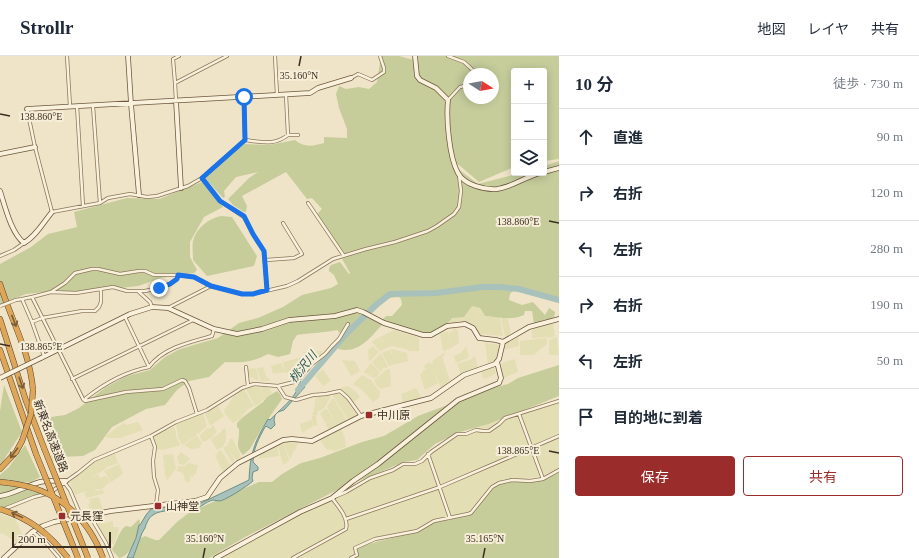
<!DOCTYPE html>
<html lang="ja">
<meta charset="utf-8">
<style>
:root{--surface:#fff;--page:#f2f2f3;--text:#1f2937;--muted:#747a83;--line:#e0e1e3;--accent:#9a2d2c}
body{margin:0;font-family:"Times New Roman","Noto Sans JP",serif;background:var(--page);color:var(--text)}
.controls{position:absolute;right:12px;top:12px;display:grid;overflow:hidden;border-radius:4px;box-shadow:0 2px 10px #0003}
.controls button{width:36px;height:36px;display:grid;place-items:center;padding:0;border:0;border-bottom:1px solid var(--line);background:var(--surface);color:var(--text);font:20px sans-serif}
.compass{position:absolute;left:463px;top:12px;width:36px;height:36px;border-radius:50%;background:var(--surface);box-shadow:0 2px 10px #0003;rotate:101deg}
.scale{position:absolute;left:12px;bottom:10px;width:99px;box-sizing:border-box;padding-left:4px;border:2px solid #3b2d20;border-top:0;font-size:11px;line-height:14px;white-space:nowrap;color:#3b2d20;-webkit-text-stroke:3px #f6eed7;paint-order:stroke}
.stop{position:absolute;width:12px;height:12px;margin:-9px;border:3px solid #1a73e8;border-radius:50%;background:#fff}
.stop.end{background:#1a73e8;border-color:#fff;box-shadow:0 1px 4px #0008}
.list{margin:0;padding:0;list-style:none}
h2{display:flex;justify-content:space-between;align-items:center;height:52px;margin:0;padding:0 16px;font-size:17px}
h2 small{font-size:13px;font-weight:400;color:var(--muted)}
.list li{display:grid;grid-template-columns:26px 1fr auto;gap:12px;align-items:center;box-sizing:border-box;height:56px;padding:0 16px;border-top:1px solid var(--line)}
.list b{display:block;font-size:15px;white-space:nowrap}
.list em{font-size:13px;font-style:normal;color:var(--muted)}
.actions{display:flex;gap:8px;padding:12px 16px}
.actions a{flex:1;padding:9px 0;border:1px solid var(--accent);border-radius:4px;text-align:center;font-size:14px;color:var(--accent)}
.actions .main{background:var(--accent);color:#fff}
.icon{flex:none;width:22px;height:22px;fill:none;stroke:currentColor;stroke-width:2;stroke-linecap:round;stroke-linejoin:round}
.map{position:relative;flex:none;width:559px;height:502px;overflow:hidden}
header{display:flex;align-items:center;gap:24px;box-sizing:border-box;height:56px;padding:0 20px;background:var(--surface);border-bottom:1px solid var(--line)}
header strong{font-size:19px}
nav{display:flex;gap:22px;margin-inline-start:auto;font-size:14px}
main{display:flex}
aside{flex:1;background:var(--surface)}
.map>svg:first-child{display:block}
.farmland{fill:#e4deb4}
.green{fill:#c6cd9b;fill-rule:evenodd}
.water{fill:#a8c2bb;stroke:#6e9189}
.lines{fill:none;stroke-linecap:round;stroke-linejoin:round}
.river{stroke:#a8c2bb;stroke-width:6}
.street-casing{stroke:#8b765c;stroke-width:4}
.secondary-casing{stroke:#6d573f;stroke-width:5.5}
.highway-casing{stroke:#594430;stroke-width:6}
.street{stroke:#f9f1db;stroke-width:2.5}
.secondary{stroke:#f9f1db;stroke-width:4}
.highway{stroke:#dda659;stroke-width:5}
.street-bridge-casing{stroke:#8b765c;stroke-width:4;stroke-linecap:butt}
.secondary-bridge-casing{stroke:#6d573f;stroke-width:5.5;stroke-linecap:butt}
.highway-bridge-casing{stroke:#594430;stroke-width:6;stroke-linecap:butt}
.street-bridge{stroke:#f9f1db;stroke-width:2.5}
.secondary-bridge{stroke:#f9f1db;stroke-width:4}
.highway-bridge{stroke:#dda659;stroke-width:5}
.oneway{stroke:#7c5d37}
.route{stroke:#1a73e8;stroke-width:5}
.ticks{fill:none;stroke:#3b2d20;stroke-width:1.5}
.poi-dot{fill:#9a2d2c;stroke:#f6eed7;stroke-width:1.5}
.labels{text-anchor:middle;dominant-baseline:central;stroke-width:4;stroke-linejoin:round;paint-order:stroke}
.poi-label{font-size:11px;fill:#3b2d20;stroke:#f6eed7;text-anchor:start}
.street-label{font-size:11px;fill:#3b2d20;stroke:#f6eed7}
.water-label{font-size:12px;font-style:italic;fill:#2f5b59;stroke:#f6eed7}
.ticks-label{font-size:10px;text-anchor:middle;fill:#3b2d20;stroke:#f6eed7;stroke-width:4;stroke-linejoin:round;paint-order:stroke}
</style>
<header>
<strong>Strollr</strong>
<nav><a>地図</a><a>レイヤ</a><a>共有</a></nav>
</header>
<main>
<div class="map">
<svg width="559" height="502" viewBox="0 0 559 502">
<rect width="100%" height="100%" fill="#efe4c7"/>
<path class="farmland" d="M472,250L479,252L485,260L500,261L503,280L482,278L481,281H480L473,270L468,267L460,265L449,267L451,262Z
M503,262L508,263L511,278L507,281L505,280L501,263Z
M553,266L555,280L549,282L546,281L532,282V272Z
M453,272H455L458,275L459,287L451,292L449,276L453,275Z
M394,274L408,278L409,290L408,278L419,282V295H410L405,293L392,290L380,295L372,286L379,281L385,288L380,281Z
M443,276H448L451,292L443,295L440,278Z
M518,281L519,290L503,294L506,287Z
M557,281L559,299H549V284Z
M545,282L547,283V288L534,299H520V285Z
M485,287L499,289L497,302L494,306L488,309Z
M373,290L379,296L370,305H369L368,294Z
M466,291L469,300L468,302L456,307L454,300L461,297Z
M392,293L407,297L408,305L389,310L382,297L389,294L394,303L390,294Z
M322,295L323,296L310,309L303,296Z
M381,297L388,311L383,312L381,316L372,306Z
M444,297L445,299L442,301L450,324L441,332L434,315L438,327L425,334L420,319L424,314H426L424,311L425,309L430,306L432,309L433,307L432,305Z
M475,300L478,313L461,319L457,308L470,304Z
M303,301L308,310L301,318L293,325L290,319L285,316L283,306Z
M515,303L518,316L504,322L501,310L502,307Z
M342,304L355,305L360,315L351,320Z
M281,307L285,316L273,318L271,310Z
M371,307L380,316L377,321L373,322L364,316Z
M263,311L267,322H270L269,325H261L257,312Z
M494,311L496,318L484,323L481,316Z
M255,312L257,314L259,325L248,320L247,313Z
M323,313L331,325L323,330L315,320Z
M387,313H390L391,330L381,333L377,330L374,324Z
M362,319L371,324L380,336L379,342L373,346L361,333L353,328Z
M348,330L356,336L360,341L354,346L341,334V332Z
M251,331H260L263,339L261,331H268L272,337L264,343L259,348L255,350L246,333Z
M416,332L422,342L403,347L401,338Z
M244,333L254,350L248,353L239,364L233,367L225,358L224,354L229,347L239,359L229,347L235,338L236,340L237,339L236,337Z
M337,337L345,342L357,359L348,364L333,340L334,338Z
M330,339V342L325,351L320,355L319,354L316,360L312,359L314,354L316,340H317L319,353L318,340Z
M332,343H334L347,365L337,370L327,351Z
M559,344V414L547,419L497,428L468,458L434,465L407,478L379,480L356,492L355,501L353,502H209L300,456L375,420L424,404L451,381Z
M217,349L224,360L210,370L205,357Z
M325,353H327L337,370L329,374L320,357Z
M203,357L207,370L198,378L196,376L197,379L182,389L178,381V379L191,375L178,379L176,367L191,361L192,362L194,360Z
M312,360H316L317,369L314,370L312,365L313,370L302,377L300,368L312,364Z
M138,366L143,374L120,382H107L106,380L111,376L123,367L127,369Z
M213,369L217,376L214,379L211,374L214,380L204,386L202,385L200,379L205,375L206,376L205,374L209,372L210,373Z
M174,371L176,376V380L180,389L167,393V391V393L162,394L156,393L152,380L161,375L162,376V374L166,372L167,374Z
M224,372L226,374V384L223,391L217,394L211,383L219,378Z
M341,372L345,383L346,391L335,395L326,393L320,384Z
M197,380L202,387L199,392L192,393L185,390V388Z
M230,383H233L241,400L237,404L235,403L227,390L235,405L232,407L224,393V391L227,390Z
M288,385L291,387L292,385L298,386L295,395L293,392L294,395L290,403L283,386Z
M283,386L289,404L285,408H283L281,403L278,388Z
M277,389L279,400L259,403L260,398Z
M221,394L231,410L223,417L215,399L217,398L221,403L217,397Z
M181,396L190,403L184,409L179,408L177,401Z
M115,398L118,407L107,411L104,401Z
M173,398L176,413L167,424L165,418L163,399Z
M104,402L107,412L91,422L94,421L98,418L100,422L106,420L110,426L102,433H96L92,425L96,434L95,435L102,434L105,437L87,442L84,437L87,436L86,435L75,439L69,425L78,418L82,428L79,418L88,409Z
M188,407L198,409L196,417L192,421L189,419L191,422L189,427L185,425L183,417L177,415L178,410H185Z
M119,408L123,417L119,421L111,426L104,415Z
M99,441L103,454L91,456L88,449L90,448L89,443Z
M0,458L15,463L23,480L17,487L2,477L0,478Z
M113,465V471H119L118,478L114,488L107,487L98,471V467L105,466L107,472L106,467Z"/>
<path class="green" d="M381,0H399L414,4V0H559V103L544,105V15H514V111L479,126L459,109H453L478,128L521,117H544V110L559,105V243L527,234L515,232L510,238L509,244L522,249L533,246L545,259L544,261L549,252L555,256L554,261L551,263L543,264L534,268L532,255H525L524,259C511,265 499,261 485,260L480,252L472,250L464,261L452,262C448,269 435,278 426,279C420,279 389,267 381,265L386,260H392L402,249L401,243L399,241L389,242L368,260L382,269C369,283 358,298 338,293L341,278L337,274C323,277 310,277 297,279L293,285L290,298L278,301L268,298C253,306 241,307 225,306L209,321L189,325L177,334L165,349L146,353L112,371L95,394L83,400L61,401L53,406L45,376L51,361L65,359L79,352L106,331L127,320L150,314L165,301L180,293L218,282L239,267L258,262L283,251L302,239L331,232L338,228L334,219L329,215V212L331,209L340,206L349,218L350,217L341,201L344,199L316,159L322,153L312,142L307,143L286,116L242,140L247,150L246,156H244L233,149L228,143L249,122L258,116L236,121L224,135L225,141L223,142L205,122L234,95L245,88L269,89L295,84C305,92 313,90 324,87V81L347,82V73L339,52L336,38L339,30L346,33L359,31L369,33L377,26ZM469,18H493V42H469Z
M202,126L223,151L204,161L190,186V201L197,214L194,217L161,222L138,230L93,235L45,236L26,238L0,248V208L31,191L48,178L77,171L74,156L127,142L159,143Z
M221,160L232,161L257,200L254,210L207,220L193,204C193,198 192,190 193,185C197,171 208,163 221,160Z
M559,309V340L489,368L460,376L435,388L417,404L404,406L339,433L247,480L209,502H132L141,482L145,480L155,484H159L177,466L190,456L259,426H272L282,418L301,407L320,402L362,386L384,380L418,360L493,332L508,328L518,322Z
M4,329L22,376L3,405L0,408V355Z
M277,335L280,338L282,343L262,372L250,393L243,399C234,389 240,385 239,373L237,371V367L243,361L263,346L267,341Z
M25,389L40,421L31,426L16,427L0,424V419L9,411Z
M559,415V502H353L357,499V491L407,478L434,466L468,459L493,430L499,427L543,423Z
M0,428L14,429L44,438L6,452L0,451Z
M139,463L140,466C137,479 133,499 119,502L113,495L112,493C117,486 119,474 126,470L131,471Z"/>
<path class="water" d="M299,324L305,331L284,354L278,356L275,359L274,364L275,369L271,373L266,370L265,371C259,382 253,393 253,406L258,411V414L253,416L252,422L253,425C249,429 223,446 219,445C217,445 215,444 213,444C205,446 201,452 193,453C184,454 160,453 153,459C149,461 146,468 145,472L142,477L133,502H127L136,482L139,469H140L146,459L151,453L158,451L178,449L184,450L201,447L249,424C250,398 254,387 268,363L270,364C278,355 295,343 298,331C299,329 299,327 299,324Z"/>
<g class="lines">
<path class="river" d="M298,334L346,278L377,248L390,238L436,237L482,231H499L519,233L559,244"/>
<defs>
<path id="street" d="M67,0L70,50
M275,0L277,39
M448,0L464,6L477,18
M351,22L358,18L372,24L384,16V12L380,0
M175,27L173,3L179,0
M448,44L460,31L469,29
M176,45L175,27L227,0
M77,50L83,150
M93,50L100,147
M27,53L35,91L52,156L100,147L108,142L130,138L147,141L157,140L188,130L202,122L245,84L244,41
M288,79H298
M245,84C261,86 274,90 288,79L286,39
M202,122L220,145L244,161L253,178L264,195L267,234
M308,147L344,200
M0,200L14,194L24,187
M266,204L294,202L302,198L283,167
M51,236L65,227L75,217L92,213H98L120,218L139,215H145L154,219H178L194,221L211,230L242,238H253L287,230L298,225L333,203L366,193L395,186L428,175L437,170L454,158L459,151L461,135L459,119
M139,236L150,246L152,251
M22,243L32,241
M16,244L22,243L32,266L44,300
M168,252L211,230
M125,261L149,311
M32,266L42,262L82,255H95L99,251L101,246V233
M246,311L248,330
M72,323L193,264
M278,330L294,326L300,322L312,308L325,298L332,290L339,283L348,268
M85,345L83,343L32,241L51,236L76,237L113,231L127,235H145L159,232L170,228L177,223L178,219
M85,345L86,342C105,327 124,316 149,311C163,292 190,286 212,280L214,273
M85,345L126,336L163,333L182,324L185,325L189,332L197,358
M519,358L543,423
M151,380L155,391L153,405L154,421L158,434L156,449
M428,398L450,462
M64,426L70,434L81,460
M51,436L78,417L94,404L151,380L176,366L207,354L242,332L254,328L278,330L285,341L296,344L313,339L326,338L340,335L348,342L361,360
M4,453L34,441L46,438
M89,458L106,487L112,502
M346,463L440,431L559,380
M33,476L47,488L59,502
M293,502L346,473C349,462 338,450 332,442L346,436L370,422L393,414L403,408H415L422,405L431,396L457,378H466L476,374L483,375H489L499,368L505,362L559,345
M351,502L357,499L355,492L375,483L417,475L434,465L468,458L471,457L492,431L499,427L512,424L530,425L543,423L559,414"/>
<path id="secondary" d="M128,0L131,48L139,139
M415,0L417,20L420,24L436,32L448,44C446,62 449,101 458,117C464,129 485,134 497,133C512,131 525,121 540,117
M176,45L181,132
M27,53L310,37L318,32L351,22
M0,98L35,91
M544,116L559,112
M0,135C5,150 11,177 24,187C36,180 43,167 52,156
M41,302L130,258L152,251L168,252L214,273L237,278L262,273L289,264L335,260L357,254L363,256L384,267L423,279H431L447,270L465,268L473,272L479,282L496,284L503,286
M0,440C14,438 26,430 40,426C49,424 57,425 66,425
M4,502L32,476L43,470L54,466L111,455L195,445L207,441L220,422L238,407L283,384L292,383L312,385L361,360L431,342L464,319L495,308L499,303L503,286L529,271L559,263
M216,502L300,456L332,442L353,425L378,408L458,344L499,327L501,322L497,306"/>
<path id="highway" d="M0,228C11,264 30,296 33,334
M0,263L26,345L44,392
M0,294L36,398
M0,413L16,396L22,385
M0,426L9,427"/>
</defs>
<use href="#street" class="street-casing"/>
<use href="#secondary" class="secondary-casing"/>
<use href="#highway" class="highway-casing"/>
<use href="#street" class="street"/>
<use href="#secondary" class="secondary"/>
<use href="#highway" class="highway"/>
<defs>
<path id="street-bridge" d="M0,250L16,244"/>
<path id="secondary-bridge" d="M0,322L41,302"/>
<path id="highway-bridge" d="M22,385L31,358L33,334
M44,392L88,502
M36,398L78,502
M9,427C55,432 87,459 103,502
M0,453C31,463 48,477 68,502"/>
</defs>
<use href="#street-bridge" class="street-bridge-casing"/>
<use href="#secondary-bridge" class="secondary-bridge-casing"/>
<use href="#highway-bridge" class="highway-bridge-casing"/>
<use href="#street-bridge" class="street-bridge"/>
<use href="#secondary-bridge" class="secondary-bridge"/>
<use href="#highway-bridge" class="highway-bridge"/>
</g>
<defs><path id="oneway-shaft" d="M-6 0H5M1.5-3L5.5 0L1.5 3" fill="none" stroke-width="1.6" stroke-linecap="round" stroke-linejoin="round"/></defs>
<g class="oneway">
<use href="#oneway-shaft" transform="translate(14 265) rotate(69)"/>
<use href="#oneway-shaft" transform="translate(21 327) rotate(71)"/>
<use href="#oneway-shaft" transform="translate(14 397) rotate(127)"/>
<use href="#oneway-shaft" transform="translate(17 459) rotate(-156)"/>
</g>
<g class="lines">
<path class="route" d="M159,232L170,228L177,223L178,219L194,221L211,230L242,238H253L267,234L264,195L253,178L244,160L220,145L202,122L245,84L244,41"/>
</g>
<path class="ticks" d="M299,10L301,0M0,58L10,60M549,165L559,167M0,288L10,290M549,395L559,397M203,502L205,492M483,502L485,492"/>
<g class="poi-dot">
<rect x="365" y="355" width="8" height="8" rx="2"/>
<rect x="154" y="446" width="8" height="8" rx="2"/>
<rect x="58" y="456" width="8" height="8" rx="2"/>
</g>
<g class="labels">
<g class="poi-label">
<text x="377" y="359">中川原</text>
<text x="166" y="450">山神堂</text>
<text x="70" y="460">元長窪</text>
</g>
<g class="street-label">
<text transform="translate(51 380) rotate(69)">新東名高速道路</text>
</g>
<g class="water-label">
<text transform="translate(303 311) rotate(-51)">桃沢川</text>
</g>
</g>
<g class="ticks-label">
<text x="299" y="23">35.160°N</text>
<text x="41" y="64">138.860°E</text>
<text x="518" y="169">138.860°E</text>
<text x="41" y="294">138.865°E</text>
<text x="518" y="398">138.865°E</text>
<text x="205" y="486">35.160°N</text>
<text x="485" y="486">35.165°N</text>
</g>
</svg>
<div class="controls">
<button>+</button>
<button>−</button>
<button><svg class="icon" aria-label="layers" viewBox="0 0 24 24"><path d="M12 4l9 5-9 5-9-5zM3 14l9 5 9-5"/></svg></button>
</div>
<svg class="compass" viewBox="-18 -18 36 36"><path d="M0-13l5 13h-10z" fill="#e53935"/><path d="M0 13l5-13h-10z" fill="#747a83"/></svg>
<div class="scale">200 m</div>
<div class="stop" style="left:244px;top:41px"></div>
<div class="stop end" style="left:159px;top:232px"></div>
</div>
<aside>
<h2>10 分<small>徒歩 · 730 m</small></h2>
<ul class="list">
<li><svg class="icon" aria-label="ahead" viewBox="0 0 24 24"><path d="M12 20V5M6 11l6-6 6 6"/></svg><div><b>直進</b></div><em>90 m</em></li>
<li><svg class="icon" aria-label="right" viewBox="0 0 24 24"><path d="M7 20v-9h11M14 6l5 5-5 5"/></svg><div><b>右折</b></div><em>120 m</em></li>
<li><svg class="icon" aria-label="left" viewBox="0 0 24 24"><path d="M17 20v-9H6M10 6l-5 5 5 5"/></svg><div><b>左折</b></div><em>280 m</em></li>
<li><svg class="icon" aria-label="right" viewBox="0 0 24 24"><path d="M7 20v-9h11M14 6l5 5-5 5"/></svg><div><b>右折</b></div><em>190 m</em></li>
<li><svg class="icon" aria-label="left" viewBox="0 0 24 24"><path d="M17 20v-9H6M10 6l-5 5 5 5"/></svg><div><b>左折</b></div><em>50 m</em></li>
<li><svg class="icon" aria-label="arrive" viewBox="0 0 24 24"><path d="M6 21V4h12l-3 4 3 4H6"/></svg><div><b>目的地に到着</b></div></li>
</ul>
<div class="actions"><a class="main">保存</a><a>共有</a></div>
</aside>
</main>
